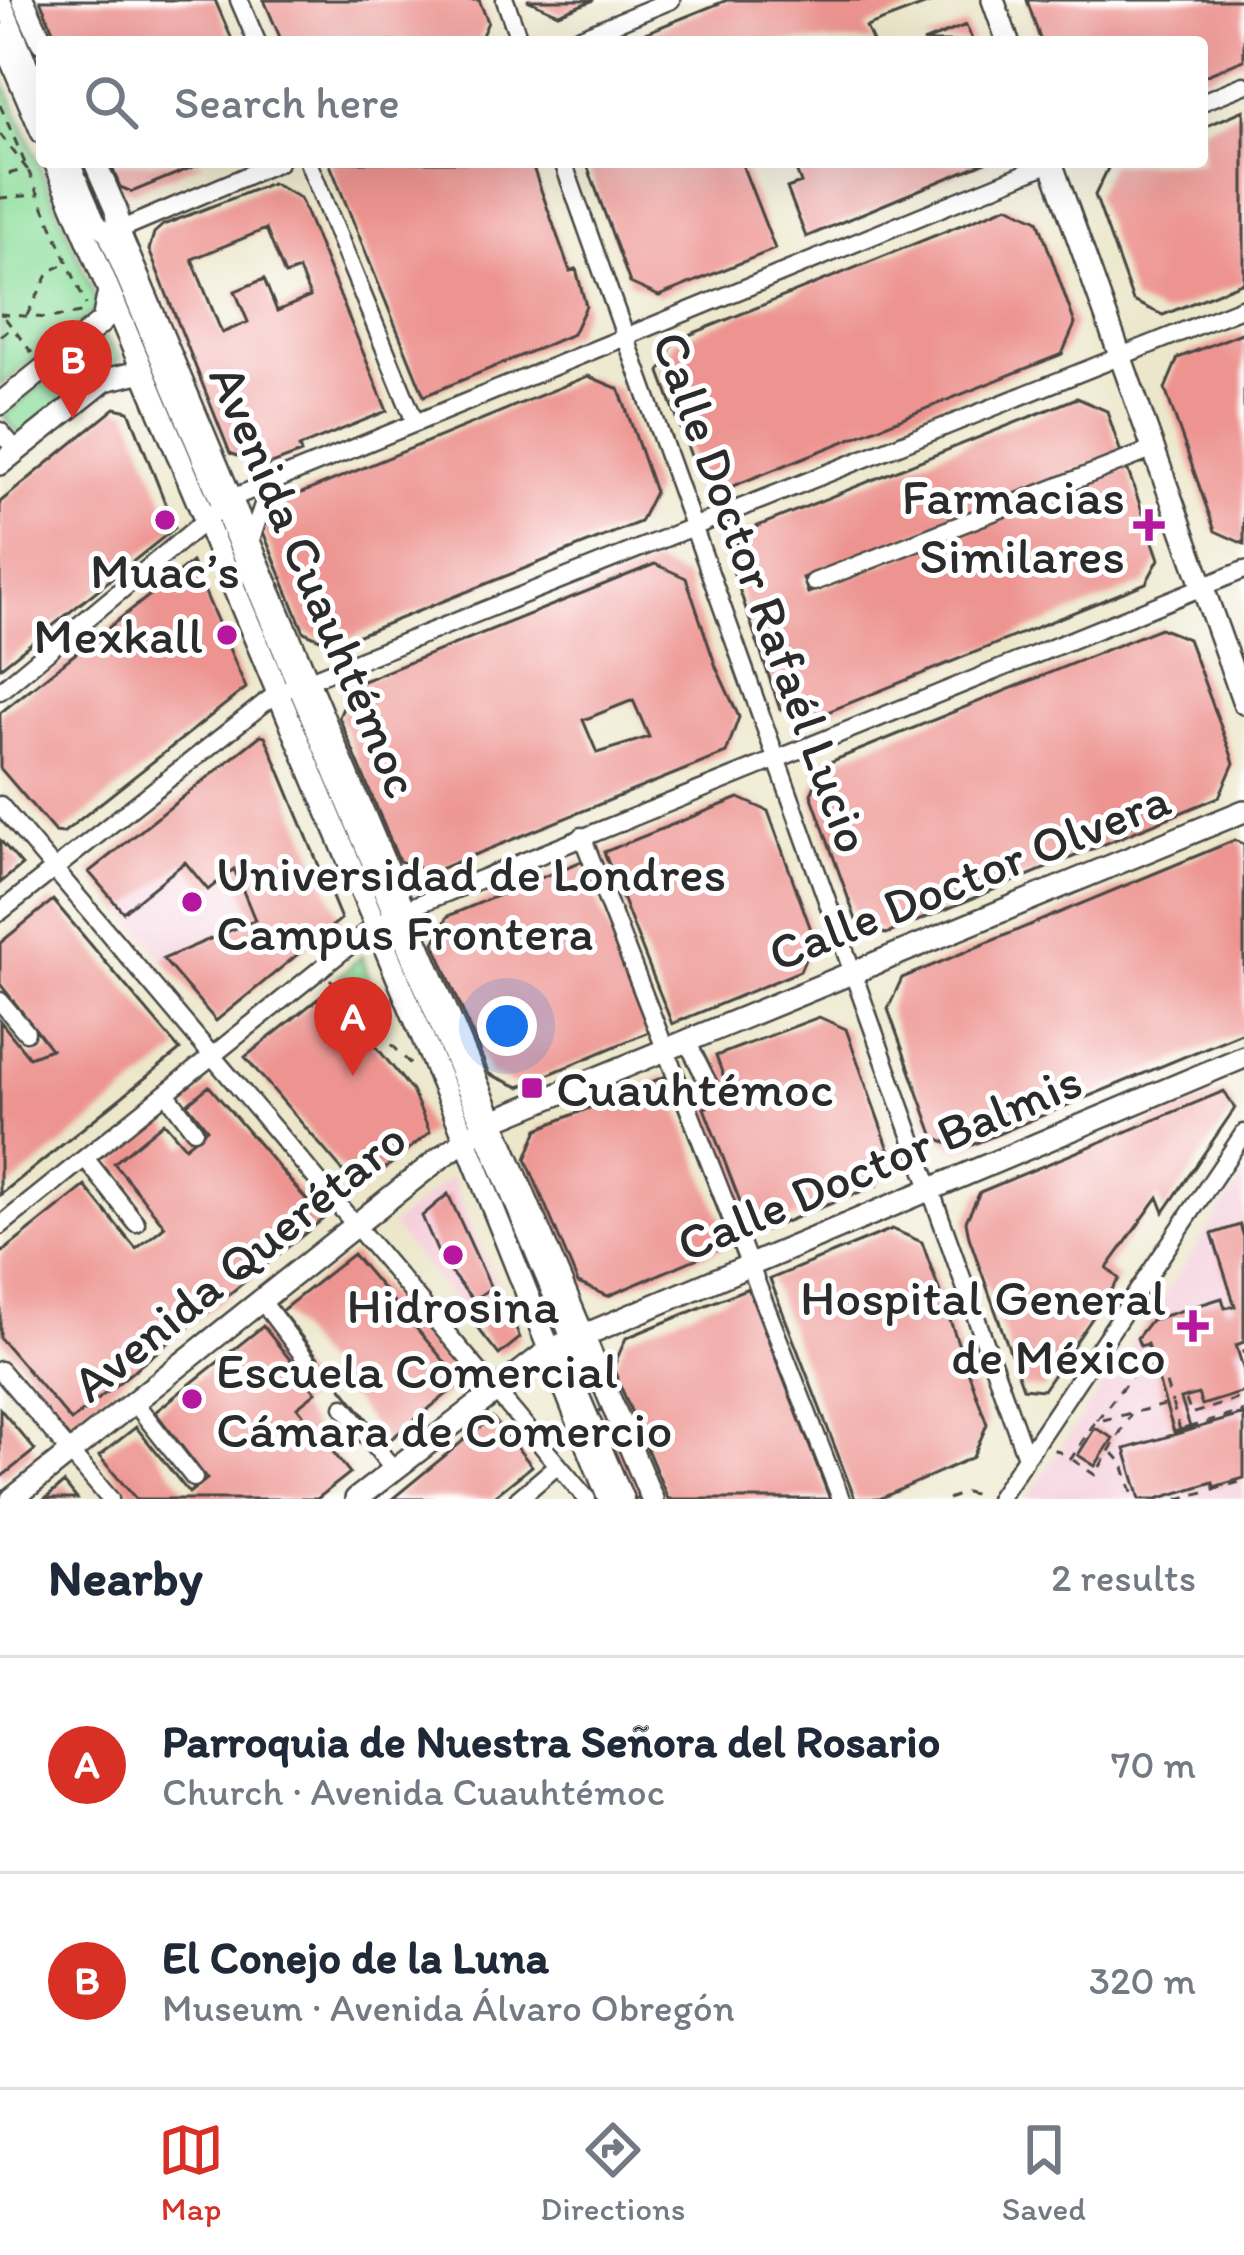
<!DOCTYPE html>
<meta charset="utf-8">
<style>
:root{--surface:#fff;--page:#f2f2f3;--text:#1f2937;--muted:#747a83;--line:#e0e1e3;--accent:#d93025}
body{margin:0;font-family:Itim,sans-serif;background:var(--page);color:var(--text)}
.you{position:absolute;left:507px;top:1026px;width:42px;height:42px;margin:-30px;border:9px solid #fff;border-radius:50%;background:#1a73e8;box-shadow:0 0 0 18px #1a73e833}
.badge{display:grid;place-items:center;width:78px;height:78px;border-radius:50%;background:var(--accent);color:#fff;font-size:39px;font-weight:700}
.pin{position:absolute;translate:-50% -99px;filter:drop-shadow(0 3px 6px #0008)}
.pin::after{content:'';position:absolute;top:63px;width:42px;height:36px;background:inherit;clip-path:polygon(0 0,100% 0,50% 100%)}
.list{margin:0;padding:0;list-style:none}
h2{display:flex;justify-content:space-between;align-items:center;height:156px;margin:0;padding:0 48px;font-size:51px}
h2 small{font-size:39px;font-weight:400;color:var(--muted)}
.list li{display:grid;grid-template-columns:78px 1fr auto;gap:36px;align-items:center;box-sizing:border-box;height:216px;padding:0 48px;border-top:3px solid var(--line)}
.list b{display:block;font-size:45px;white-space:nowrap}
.list p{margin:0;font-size:39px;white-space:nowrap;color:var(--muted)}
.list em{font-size:39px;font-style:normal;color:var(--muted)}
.icon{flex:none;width:66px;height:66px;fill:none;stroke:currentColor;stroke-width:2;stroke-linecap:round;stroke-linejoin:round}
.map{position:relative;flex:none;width:1244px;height:1499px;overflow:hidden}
.search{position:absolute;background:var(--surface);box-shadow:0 12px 48px #0002;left:36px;right:36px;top:36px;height:132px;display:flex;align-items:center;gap:30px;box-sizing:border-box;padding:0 42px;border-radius:12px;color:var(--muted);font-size:45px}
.sheet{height:588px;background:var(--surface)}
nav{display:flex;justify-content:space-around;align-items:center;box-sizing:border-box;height:168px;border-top:3px solid var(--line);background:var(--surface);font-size:33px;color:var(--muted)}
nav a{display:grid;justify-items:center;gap:6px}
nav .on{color:var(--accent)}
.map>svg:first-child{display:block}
.built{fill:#f5cfdb}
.green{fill:#8ede9c;stroke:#5c8464;stroke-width:3}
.building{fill:#ed9491;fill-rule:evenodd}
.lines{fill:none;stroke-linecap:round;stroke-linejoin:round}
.minor-casing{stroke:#484743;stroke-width:21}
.major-casing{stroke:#484743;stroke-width:26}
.path{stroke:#484743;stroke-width:3;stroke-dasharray:9 9;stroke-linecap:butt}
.minor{stroke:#fff;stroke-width:16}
.major{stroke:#fff;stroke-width:21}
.poi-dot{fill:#b5179e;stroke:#fff;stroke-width:4.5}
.labels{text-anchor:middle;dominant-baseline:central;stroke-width:10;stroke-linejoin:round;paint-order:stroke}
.poi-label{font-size:51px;fill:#2b2b2b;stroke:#fff;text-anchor:end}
.street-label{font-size:51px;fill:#2b2b2b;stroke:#fff}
</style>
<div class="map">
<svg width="1244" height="1499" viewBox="0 0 1244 1499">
<rect width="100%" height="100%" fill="#fff"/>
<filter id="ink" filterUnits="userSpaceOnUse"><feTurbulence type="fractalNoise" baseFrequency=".00833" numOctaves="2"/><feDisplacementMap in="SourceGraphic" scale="24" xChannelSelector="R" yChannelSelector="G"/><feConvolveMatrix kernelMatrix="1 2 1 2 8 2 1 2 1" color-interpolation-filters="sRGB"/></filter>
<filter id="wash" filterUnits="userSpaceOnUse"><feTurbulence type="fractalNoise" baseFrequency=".004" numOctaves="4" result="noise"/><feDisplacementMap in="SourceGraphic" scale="48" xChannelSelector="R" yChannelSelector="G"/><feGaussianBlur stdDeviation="2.7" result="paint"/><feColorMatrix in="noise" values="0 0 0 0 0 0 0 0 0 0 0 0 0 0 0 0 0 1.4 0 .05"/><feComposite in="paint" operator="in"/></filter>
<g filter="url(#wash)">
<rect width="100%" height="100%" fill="#ece7cb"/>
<path class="built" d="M185,862L208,890L234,869L255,920L163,959L123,912Z
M1244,1176V1499H1026L1059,1451Z
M450,1177L520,1338L499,1355L391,1226Z"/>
<path class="green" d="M0,72L97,302L96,310L0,386Z
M104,337L121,359L21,437L3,415Z
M362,956L381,1025L339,977Z"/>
<g id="blocks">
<path class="building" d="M40,0H215L233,42H58Z
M264,0H479L488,22L479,42H282Z
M527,0H594L559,14Z
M727,0H935V1L866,27L873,42H623Z
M1027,0H1244V60L1202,77V42H1041Z
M966,25L973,42H923Z
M1244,110V282L1163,315L1133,301L1095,195L1110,164L1202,162V128Z
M110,162H205L132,192L120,187Z
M329,162H531L570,271L576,269L586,306L573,334L424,396Z
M586,162H741L775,249L659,296L630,283Z
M793,162H986L806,237L787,188L801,183Z
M272,183L300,198L387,411L299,447L301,453L264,467L230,453L149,250L154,233L163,225ZM266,229L285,275L299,270L310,297L277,311L264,279L235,291L248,322L222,333L192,259Z
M1008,206L1038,220L1075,324L1062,354L728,488L698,475L660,372L674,341Z
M1244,332V544L1215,531L1165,389L1178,358Z
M588,376L619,389L655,492L640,522L334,645L304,632L255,512Z
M1077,398L1107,411L1121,453L803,578L808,593L1127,468L1159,559L1146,583L808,720L780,709L729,559L743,532Z
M115,408L129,411L175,528L0,668V502Z
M192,562L246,688L63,833L55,832L0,768V713Z
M655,564L686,578L716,667L739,717L726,753L430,873L399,861L339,717L353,685ZM633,700L649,737L597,753L583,720Z
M1160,628L1188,639L1230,751L1234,763L1219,797L886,934L856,920L811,794L825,764Z
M261,735L265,736L341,919L216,1021L163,959L255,920L234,869L208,890L185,862L123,912L89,872Z
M739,798L768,811L814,938L800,971L672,1024L604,852Z
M0,840L22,865L0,883Z
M1235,840L1244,845V1032L962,1149L934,1137L888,1009L902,978Z
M582,861L649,1032L519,1087L489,1074L434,943L448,916Z
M53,900L180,1050L0,1195V1021L29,1057L51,1049L0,984V943Z
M330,989L412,1091L430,1132L359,1190L245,1057Z
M819,1017L846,1029L891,1155L877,1185L753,1235L704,1108L731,1097L716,1056Z
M666,1076L731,1244L608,1296L578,1283L526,1159L538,1129Z
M209,1086L323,1219L71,1421L0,1338V1254L85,1186L136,1249L159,1231L165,1226L114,1163L164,1122L185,1147L207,1129L187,1104Z
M1224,1091L1235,1108L1164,1212L1158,1197L1107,1268L1119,1279L1043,1390L1023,1388L969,1237L966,1221L980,1192Z
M448,1194L491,1288L473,1300L442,1262L422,1216Z
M1240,1225L1244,1237V1342L1236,1345L1244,1371V1392L1202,1405L1198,1394L1181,1399L1190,1427L1174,1432L1147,1344L1140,1346L1137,1338L1151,1320L1222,1298L1225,1308L1235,1306L1212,1234Z
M892,1229L922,1242L987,1424L973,1457L879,1499H855L770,1279Z
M353,1254L462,1382L386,1443L281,1311Z
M748,1288L798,1416L830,1499H668L613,1368L626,1338Z
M504,1300L520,1338L499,1355L476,1326Z
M263,1326L316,1392L297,1407L350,1473L317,1499H136L99,1456L136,1427L189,1493L207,1479L155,1412Z
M606,1408L643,1499H624L590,1415Z
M0,1409L35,1450L0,1478Z
M1244,1414V1478L1214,1487L1213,1482L1157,1499H1140L1125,1449Z
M492,1417L532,1466L491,1499H392Z
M1095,1428L1113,1438L1095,1466L1078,1455Z
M64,1483L77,1499H45Z"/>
</g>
</g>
<g filter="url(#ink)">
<use href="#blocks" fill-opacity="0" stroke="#484743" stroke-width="3"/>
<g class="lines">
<defs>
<path id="minor" d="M2,0L42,95
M239,0L257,42
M505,0L520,42
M569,42L671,0
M1202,102L1244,85
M71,162L96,220L107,235L571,1341L589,1374
M308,162L415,422
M563,162L1026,1457
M112,233L279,162
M0,431L17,451
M250,542L271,482
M814,582L1154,449
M0,691L232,498L1053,162
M0,805L587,1499
M582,836L841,1499
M0,912L277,693L1244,307
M0,1001L26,1032
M687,1041L712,1091
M166,1093L194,1130
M85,1158L136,1223
M0,1226L374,926L404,910L1244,570
M261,1300L311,1366
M571,1342L568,1366L625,1499
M0,1370L110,1499
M134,1402L194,1478
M344,1407L393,1469
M518,1499L558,1465
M998,1499L1244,1133"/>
<path id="major" d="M23,0L42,42
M993,0L1008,42
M0,34L42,132
M55,162L465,1138L609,1499
M95,162L116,210L118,230L652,1499
M1051,162L1244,703
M0,404L103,321L109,291
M0,464L105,380L143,371
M12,1499L440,1158L493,1121L1244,811
M356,1499L549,1350L1244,1057"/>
</defs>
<use href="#minor" class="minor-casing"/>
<use href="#major" class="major-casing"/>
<path class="path" d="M0,105L86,305
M0,134L27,169L0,176
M0,198L37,195
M0,314L49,318L81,313
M27,315L50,271L67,263
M5,318L32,353
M0,336L12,327
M330,979L414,1068
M1244,1349V1354
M1186,1400L1191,1414L1244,1397
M1097,1420L1134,1373L1160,1364L1172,1403
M1054,1449L1071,1459L1095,1422L1172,1403L1180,1430L1244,1411
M1113,1453L1123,1464L1134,1499
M1073,1460L1095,1475L1131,1414
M948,1499L966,1492L980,1496
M1178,1499L1244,1481"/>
<use href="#minor" class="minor"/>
<use href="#major" class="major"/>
</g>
</g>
<g class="poi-dot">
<circle cx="165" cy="520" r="12"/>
<path d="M1143 507h12v12h12v12h-12v12h-12v-12h-12v-12h12z"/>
<circle cx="227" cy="635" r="12"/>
<circle cx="192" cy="902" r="12"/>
<rect x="520" y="1076" width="24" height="24" rx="6"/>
<circle cx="453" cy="1255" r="12"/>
<path d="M1187 1308h12v12h12v12h-12v12h-12v-12h-12v-12h12z"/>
<circle cx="192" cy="1399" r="12"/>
</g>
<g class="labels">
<g class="poi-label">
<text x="1125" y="496">Farmacias<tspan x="1125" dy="59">Similares</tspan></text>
<text x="165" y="570" text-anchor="middle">Muac’s</text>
<text x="203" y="635">Mexkall</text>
<text x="216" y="873" text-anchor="start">Universidad de Londres<tspan x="216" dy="59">Campus Frontera</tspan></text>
<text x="556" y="1088" text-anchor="start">Cuauhtémoc</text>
<text x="1166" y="1297">Hospital General<tspan x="1166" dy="59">de México</tspan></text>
<text x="453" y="1305" text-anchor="middle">Hidrosina</text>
<text x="216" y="1370" text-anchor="start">Escuela Comercial<tspan x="216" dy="59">Cámara de Comercio</tspan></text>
</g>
<g class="street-label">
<text transform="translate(315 581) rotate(67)">Avenida Cuauhtémoc</text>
<text transform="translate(762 592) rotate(70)">Calle Doctor Rafaél Lucio</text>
<text transform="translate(969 876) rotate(-22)">Calle Doctor Olvera</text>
<text transform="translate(879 1162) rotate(-23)">Calle Doctor Balmis</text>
<text transform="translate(239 1261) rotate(-39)">Avenida Querétaro</text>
</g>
</g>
</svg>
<div class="you"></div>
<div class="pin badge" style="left:353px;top:1076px">A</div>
<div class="pin badge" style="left:73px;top:419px">B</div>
<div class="search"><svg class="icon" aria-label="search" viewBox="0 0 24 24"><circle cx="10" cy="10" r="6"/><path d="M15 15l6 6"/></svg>Search here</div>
</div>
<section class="sheet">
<h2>Nearby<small>2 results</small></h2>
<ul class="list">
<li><span class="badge">A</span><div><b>Parroquia de Nuestra Señora del Rosario</b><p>Church · Avenida Cuauhtémoc</p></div><em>70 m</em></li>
<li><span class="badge">B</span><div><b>El Conejo de la Luna</b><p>Museum · Avenida Álvaro Obregón</p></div><em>320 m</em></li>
</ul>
</section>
<nav>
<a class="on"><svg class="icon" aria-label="map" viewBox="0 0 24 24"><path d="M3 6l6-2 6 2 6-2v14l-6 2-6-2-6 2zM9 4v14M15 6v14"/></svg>Map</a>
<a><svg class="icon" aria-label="directions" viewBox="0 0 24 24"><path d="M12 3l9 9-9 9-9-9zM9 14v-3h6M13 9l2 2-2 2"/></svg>Directions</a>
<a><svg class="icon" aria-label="saved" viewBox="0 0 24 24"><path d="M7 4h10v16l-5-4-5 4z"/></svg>Saved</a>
</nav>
